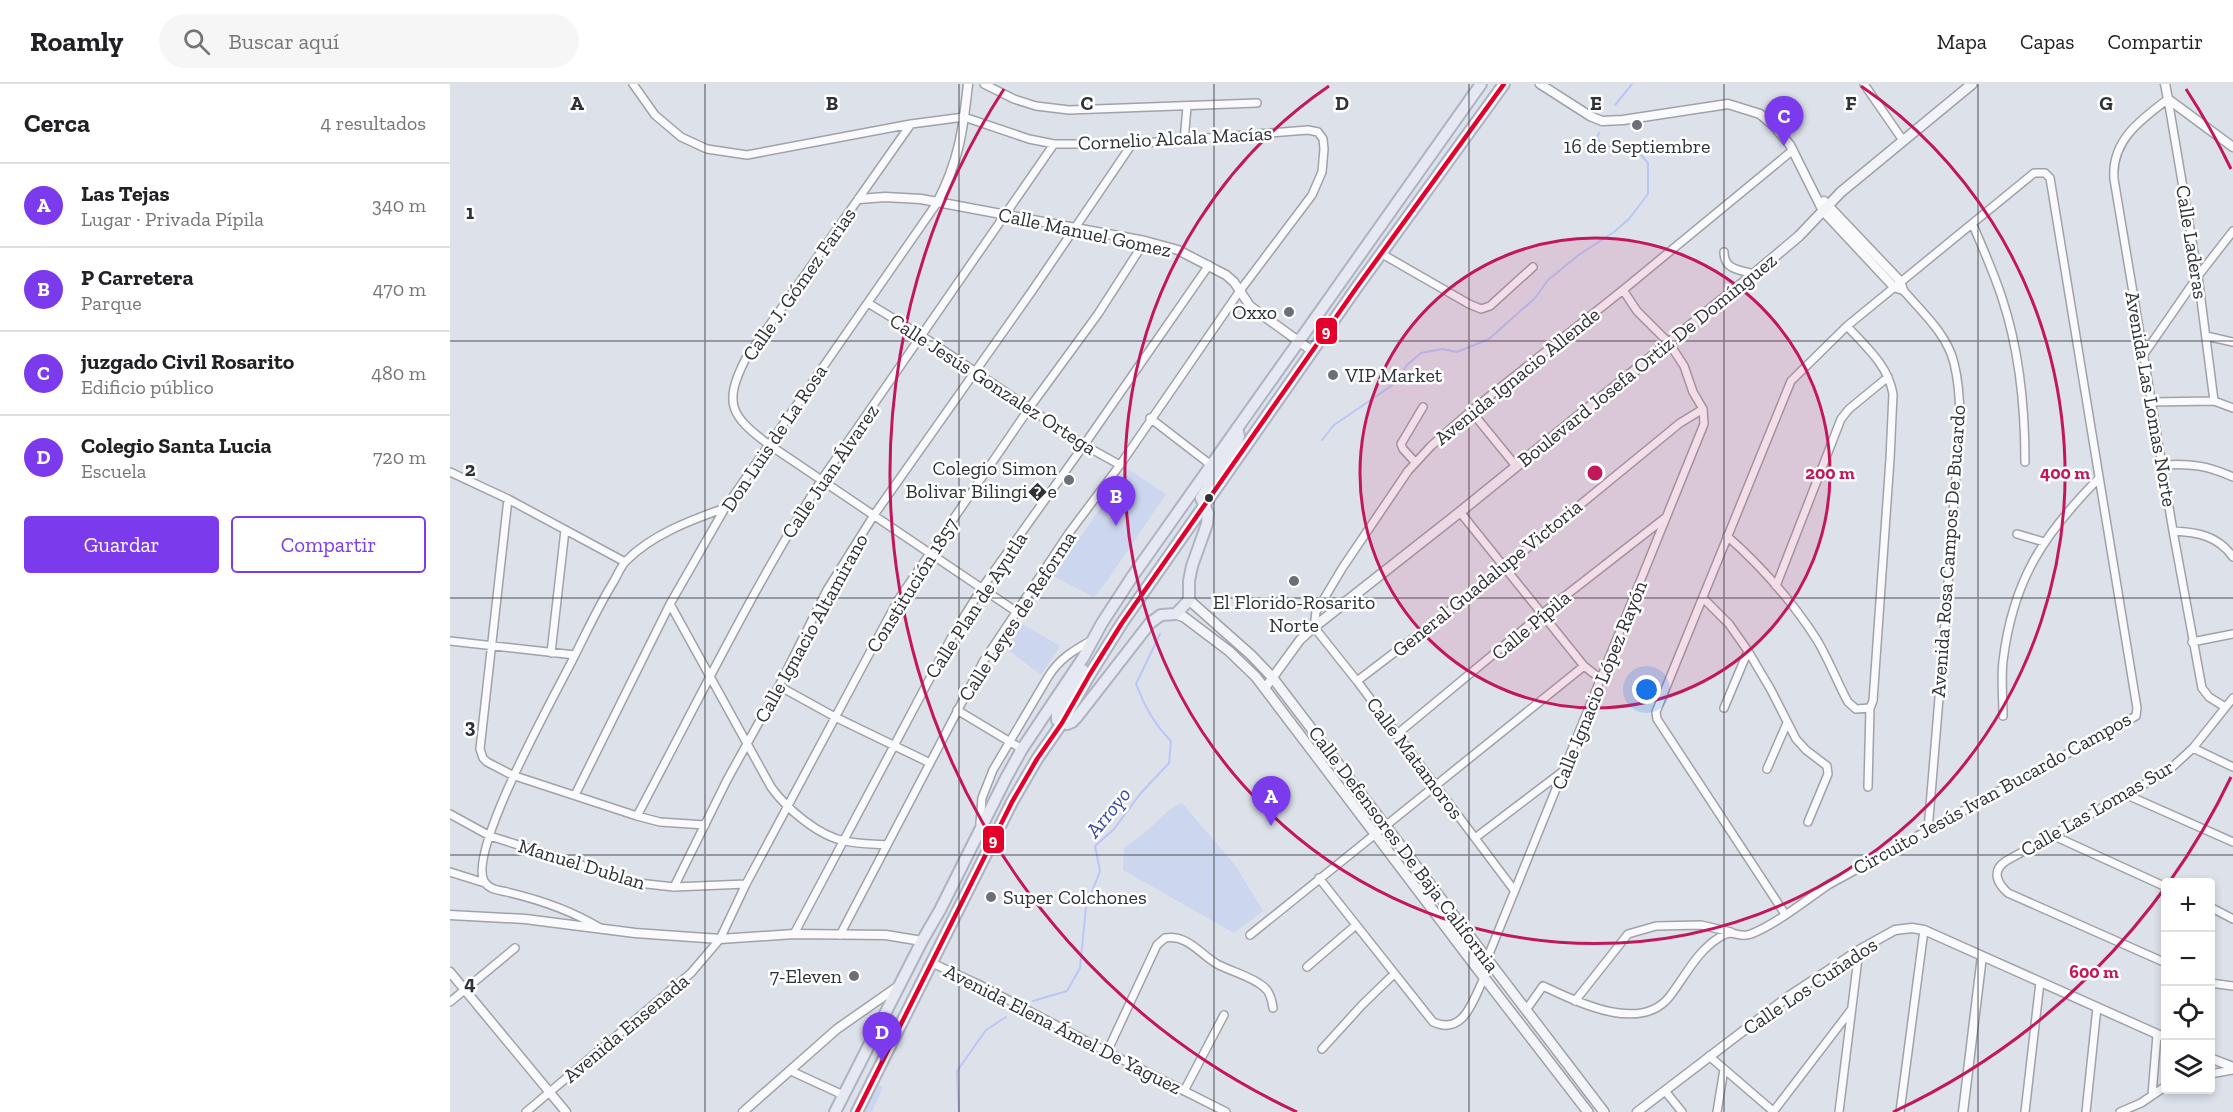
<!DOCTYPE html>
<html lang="es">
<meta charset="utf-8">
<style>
:root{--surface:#fff;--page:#f6f6f6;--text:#202124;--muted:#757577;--line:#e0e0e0;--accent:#7c3aed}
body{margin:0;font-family:"Zilla Slab",serif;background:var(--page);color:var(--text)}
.controls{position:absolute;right:18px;bottom:18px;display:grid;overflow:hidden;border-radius:6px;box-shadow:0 3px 9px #0003}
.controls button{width:54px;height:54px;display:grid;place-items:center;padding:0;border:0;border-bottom:2px solid var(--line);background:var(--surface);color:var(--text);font:30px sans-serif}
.you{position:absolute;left:1197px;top:606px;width:21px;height:21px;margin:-15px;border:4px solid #fff;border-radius:50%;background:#1a73e8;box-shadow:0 0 0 9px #1a73e833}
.badge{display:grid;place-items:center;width:39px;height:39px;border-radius:50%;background:var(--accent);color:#fff;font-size:20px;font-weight:700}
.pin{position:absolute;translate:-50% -50px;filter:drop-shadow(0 2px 3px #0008)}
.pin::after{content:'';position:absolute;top:32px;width:21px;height:18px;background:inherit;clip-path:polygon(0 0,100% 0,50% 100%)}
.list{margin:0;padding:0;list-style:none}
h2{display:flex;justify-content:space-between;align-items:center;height:78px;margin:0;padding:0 24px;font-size:26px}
h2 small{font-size:20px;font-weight:400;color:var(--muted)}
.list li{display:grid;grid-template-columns:39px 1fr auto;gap:18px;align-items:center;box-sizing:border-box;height:84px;padding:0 24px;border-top:2px solid var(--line)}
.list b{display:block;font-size:22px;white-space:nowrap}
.list p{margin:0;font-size:20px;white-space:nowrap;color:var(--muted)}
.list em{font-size:20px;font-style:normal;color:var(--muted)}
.actions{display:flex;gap:12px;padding:18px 24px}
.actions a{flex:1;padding:14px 0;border:2px solid var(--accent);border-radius:6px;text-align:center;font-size:21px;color:var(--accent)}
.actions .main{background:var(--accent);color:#fff}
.icon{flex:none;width:33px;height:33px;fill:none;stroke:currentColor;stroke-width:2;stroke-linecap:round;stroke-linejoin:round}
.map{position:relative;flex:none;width:1783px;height:1028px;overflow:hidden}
header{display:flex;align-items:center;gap:36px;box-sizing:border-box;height:84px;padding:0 30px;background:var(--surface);border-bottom:2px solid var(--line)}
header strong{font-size:28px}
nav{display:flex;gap:33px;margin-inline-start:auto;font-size:21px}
.search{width:420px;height:54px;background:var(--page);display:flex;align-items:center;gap:15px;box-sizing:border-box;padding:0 21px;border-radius:33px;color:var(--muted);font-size:22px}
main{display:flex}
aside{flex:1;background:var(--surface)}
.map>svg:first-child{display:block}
.green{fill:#cdd6ef}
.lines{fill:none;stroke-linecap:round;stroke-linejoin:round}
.stream{stroke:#b8c7f7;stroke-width:2}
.minor-casing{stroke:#a0a2a9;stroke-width:10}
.tertiary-casing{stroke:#a0a2a9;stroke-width:11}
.secondary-casing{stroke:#a0a2a9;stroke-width:12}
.trunk-casing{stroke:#aeb3c2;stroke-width:14}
.minor{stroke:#fafafc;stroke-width:7}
.tertiary{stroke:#fafafc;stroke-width:8}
.secondary{stroke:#f2f4f8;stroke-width:9}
.trunk{stroke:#e6e9f2;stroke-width:10}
.bus-1-casing{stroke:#fff;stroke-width:9}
.bus-1{stroke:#e4002b;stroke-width:4.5}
.grid{fill:none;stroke:#2f3137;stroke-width:1.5;stroke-opacity:0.55}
.ring{fill:none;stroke:#c2185b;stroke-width:3}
.poi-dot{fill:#6c6f76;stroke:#fff;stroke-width:2}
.bus-dot{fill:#2f3137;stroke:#fff;stroke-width:2}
.labels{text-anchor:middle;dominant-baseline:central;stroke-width:5;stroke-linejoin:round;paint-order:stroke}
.street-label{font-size:20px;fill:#2f3137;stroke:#fff}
.poi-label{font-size:20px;fill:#2f3137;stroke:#fff;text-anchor:end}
.water-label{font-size:21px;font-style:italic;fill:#3949a6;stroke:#fff}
.grid-label{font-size:20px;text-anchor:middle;font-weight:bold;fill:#2f3137;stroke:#fff;stroke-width:5;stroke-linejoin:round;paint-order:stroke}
.centre{fill:#c2185b;stroke:#fff;stroke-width:3}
.ring-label{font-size:18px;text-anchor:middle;font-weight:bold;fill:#c2185b;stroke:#fff;stroke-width:5;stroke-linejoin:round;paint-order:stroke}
.line-badge{stroke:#fff;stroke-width:2}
.badge-label{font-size:16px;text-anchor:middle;font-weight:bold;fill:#fff}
</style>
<header>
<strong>Roamly</strong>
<div class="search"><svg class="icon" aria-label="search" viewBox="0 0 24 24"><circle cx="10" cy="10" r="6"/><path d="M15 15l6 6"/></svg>Buscar aquí</div>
<nav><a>Mapa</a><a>Capas</a><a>Compartir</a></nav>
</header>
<main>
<aside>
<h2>Cerca<small>4 resultados</small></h2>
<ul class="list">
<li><span class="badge">A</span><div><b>Las Tejas</b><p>Lugar · Privada Pípila</p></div><em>340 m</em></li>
<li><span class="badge">B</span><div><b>P Carretera</b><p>Parque</p></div><em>470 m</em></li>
<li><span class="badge">C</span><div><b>juzgado Civil Rosarito</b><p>Edificio público</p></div><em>480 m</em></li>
<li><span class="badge">D</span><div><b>Colegio Santa Lucia</b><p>Escuela</p></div><em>720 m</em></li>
</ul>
<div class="actions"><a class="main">Guardar</a><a>Compartir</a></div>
</aside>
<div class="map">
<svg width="1783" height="1028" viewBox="0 0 1783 1028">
<rect width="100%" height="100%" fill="#dde1ea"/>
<path class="green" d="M678,385L716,410L657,497L644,513L603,492Z
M569,538L610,562L591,591L553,562Z
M732,719L785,781L813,827L784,849L673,786L674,764L697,747L719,726Z
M428,1000L433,1003L422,1028H414Z"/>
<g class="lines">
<path class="stream" d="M1165,21L1182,0
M872,356L884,341L944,300L957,281L971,269L992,265L1007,268L1039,255L1085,214L1098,196L1130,170L1164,148L1179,135L1198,110V79L1185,64L1153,62L1147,54L1149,49
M583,917L617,907L630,884L636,823L650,787L645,762L664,745L690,710L719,679L721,657C704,640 695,623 686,600L710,550
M509,1028L507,987L536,946L556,933"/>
<defs>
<path id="minor" d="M183,0L205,31L231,53L257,65L297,71L461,40L514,33L579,55L604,60H682L858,46L868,48L873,55L874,65L872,88L862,111L789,208L670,381L619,449L533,578L390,851
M534,0L564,15L586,22L619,26L807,19
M1414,0L1452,55
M461,40L295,276C273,320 281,332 318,360L567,528
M734,57L737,23
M1523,141C1533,165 1544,189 1552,214C1570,268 1575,322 1575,378
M1274,168C1274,186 1290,186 1304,190
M932,170L1019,220L1031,225L1040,222L1083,183
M1453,206C1472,228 1497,250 1504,279C1516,327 1506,381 1503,429C1496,534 1487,640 1478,746
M418,219L472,252L634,361L670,381
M1756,252L1783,258
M1694,270L1748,192L1783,147
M1764,317L1748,192L1718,15C1690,36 1661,57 1664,95L1723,447L1752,604L1759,613L1775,623
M1702,318L1764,317L1783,324
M1021,327L1066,382
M700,334L761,381
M965,378L953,365L951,360L973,323
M1713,381C1741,379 1758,382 1783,393
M0,388L58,415L175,478
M58,415L30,665L33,674L37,678L62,691L187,732L210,738L255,741
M1010,428L1134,582L1152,596
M1723,447C1748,448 1768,452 1783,473
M1567,450L1594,458
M1277,452C1311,482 1342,517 1367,556C1379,576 1387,598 1398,618L1406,625L1420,624L1423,617L1440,375L1443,310C1438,281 1416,263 1397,242
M1326,502L1391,335L1399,325L1438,293
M1254,515L1279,540L1298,567L1321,606L1346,655L1356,666L1377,682L1378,690L1358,738
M220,520L321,703C336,724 368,752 395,757C408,760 423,760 436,761
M0,557L125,571
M1742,558L1783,550
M101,569L115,446
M907,597L1020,511L1230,339L1253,325
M329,602L385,633L480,679
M1274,624L1298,567
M507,626L572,665
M1553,632C1553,614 1551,595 1553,577C1563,496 1593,451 1649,394
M946,651L1092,530L1215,434
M1743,664L1783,683
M1317,685L1337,639
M1418,703L1420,624
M125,711L220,520L275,424L487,119
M1677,711L1783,758
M0,730L40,752L188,799L224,803L296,800
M187,732C247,619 303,504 372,395L604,60
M530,740L532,714L543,686L598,593C609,575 624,566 642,556
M1602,751L1716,803
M1025,754L1112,688
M0,788L35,799
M869,794L983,938C1014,952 1023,916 1034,894
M224,803L277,696L329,602L377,506L424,431L582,207L682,60
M1064,806L907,597L864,543L866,528L893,483L958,387L981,362L1021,327L1173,206L1343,66
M1760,823L1783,835
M150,844C121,826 91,816 57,808C49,806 39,806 34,797C18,765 106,609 124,573C137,547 149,521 164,497C168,490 171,482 176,477C201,451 241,436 275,424
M344,850L505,547L532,504L634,361L759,181
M800,851L1134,582
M1037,875L1254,340L1253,325L1243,308L1234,282L1219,259L1187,227L1173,206
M482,879L528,900L657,968L776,1028
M1716,879L1558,809C1547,799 1541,787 1556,777L1718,687L1743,664L1783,614
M857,883L906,841
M1760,899L1783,902
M1125,917L1178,850L1206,842L1251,841L1281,848
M0,918L65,864
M1076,926L1093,902C1127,918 1191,950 1220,912C1236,891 1247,867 1270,853C1283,844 1289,855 1301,850C1325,841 1356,816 1378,801L1686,632L1687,624L1600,94L1595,89H1584L1397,242L1341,297L1206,628L1207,635L1335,830
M872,965L912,921L944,890
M657,968L707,861L715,854C737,850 750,870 767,880C782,888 801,892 814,903C820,908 822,916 823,924
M1259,972L1324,1028
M341,987L393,1011
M1760,990L1783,986
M734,1007L774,931
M1215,1007L1232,1028
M1702,1011L1707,951
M76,1028L241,889L270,855L296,800L448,516L580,323L648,230L695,157
M1267,1028L1274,985
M1323,1028L1401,926
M1389,1028L1409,866
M1450,1028L1474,846
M1575,1028L1590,898
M1636,1028L1647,923
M1670,1028L1691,1019L1716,1002"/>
<path id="tertiary" d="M1090,0L1140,32L1152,37L1173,36L1278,20L1310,30L1324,42L1340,61L1373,127L1444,203L1453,206
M1715,0L1718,15L1783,63
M409,115L435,113L471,115L695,157L728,166L776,191L784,198L800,222L862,267
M1374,117L1450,197L1453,206
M487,119C509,77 513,46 518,0
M815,604L850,556L864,543
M0,831L75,835L185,849L270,855L344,850L436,851L472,857
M0,888L116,1028
M1760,974L1783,983
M293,1028L387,945L447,903
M1187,1028L1339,912L1409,866L1445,846L1462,844L1474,846L1716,954
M1513,1028L1532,872"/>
<path id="secondary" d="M739,516L801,571L822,593L1154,1028
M726,530L734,533L779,567L806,593L1026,883L1138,1028
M864,543L1010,428L1304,190L1349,152L1391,108L1522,0"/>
<path id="trunk" d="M633,586L607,627V636L617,640L622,638L627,633L700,539L711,531L726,530L739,516V497L742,482L757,440L758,429L751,414L787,358L789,352L787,344
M385,1028L472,857L490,826L556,694L572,665L633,574L652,539L682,493L1031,0
M407,1028L562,718L587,675L612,639L640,590L672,539L907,203L1054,0"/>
</defs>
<use href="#minor" class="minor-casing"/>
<use href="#tertiary" class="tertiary-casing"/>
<use href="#secondary" class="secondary-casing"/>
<use href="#trunk" class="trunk-casing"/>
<use href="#minor" class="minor"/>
<use href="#tertiary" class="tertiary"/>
<use href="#secondary" class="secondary"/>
<use href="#trunk" class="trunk"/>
<defs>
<path id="bus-1" d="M407,1028L562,718L587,675L612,639L640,590L672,539L907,203L1054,0"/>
</defs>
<use href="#bus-1" class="bus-1-casing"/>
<use href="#bus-1" class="bus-1"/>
</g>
<path class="grid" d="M255,0V1028M509,0V1028M764,0V1028M1019,0V1028M1274,0V1028M1528,0V1028M0,257H1783M0,514H1783M0,771H1783"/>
<circle cx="1145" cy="389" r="235" fill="#c2185b" fill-opacity=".12"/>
<g class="ring">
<circle cx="1145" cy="389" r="235"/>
<path d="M1411 2A470 470 0 1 1 879 2"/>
<path d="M1781 693A705 705 0 0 1 1443 1028M847 1028A705 705 0 0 1 554 5M1736 5A705 705 0 0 1 1781 85"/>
</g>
<g class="poi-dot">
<circle cx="1187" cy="41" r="6"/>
<circle cx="839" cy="228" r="6"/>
<circle cx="883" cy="291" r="6"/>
<circle cx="619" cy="396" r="6"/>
<circle cx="844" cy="497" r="6"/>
<circle cx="541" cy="813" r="6"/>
<circle cx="404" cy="892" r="6"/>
</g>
<circle class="bus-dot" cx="759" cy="414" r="5"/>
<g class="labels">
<g class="street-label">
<text transform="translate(725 54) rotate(-3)">Cornelio Alcala Macías</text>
<text transform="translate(635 148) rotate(12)">Calle Manuel Gomez</text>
<text transform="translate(1742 158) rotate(81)">Calle Laderas</text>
<text transform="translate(349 200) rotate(-55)">Calle J. Gómez Farias</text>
<text transform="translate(1197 276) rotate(-39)">Boulevard Josefa Ortiz De Domínguez</text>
<text transform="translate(1067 292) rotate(-39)">Avenida Ignacio Allende</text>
<text transform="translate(543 300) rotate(33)">Calle Jesús Gonzalez Ortega</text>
<text transform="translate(1701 315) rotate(80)">Avenida Las Lomas Norte</text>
<text transform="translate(324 354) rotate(-56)">Don Luis de La Rosa</text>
<text transform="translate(380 387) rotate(-56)">Calle Juan Álvarez</text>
<text transform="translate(1498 467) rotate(-86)">Avenida Rosa Campos De Bucardo</text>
<text transform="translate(1037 494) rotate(-39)">General Guadalupe Victoria</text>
<text transform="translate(462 501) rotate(-58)">Constitución 1857</text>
<text transform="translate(526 521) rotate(-57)">Calle Plan de Ayutla</text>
<text transform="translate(567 532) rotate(-57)">Calle Leyes de Reforma</text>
<text transform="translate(1081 541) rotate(-40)">Calle Pípila</text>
<text transform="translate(361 544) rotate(-61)">Calle Ignacio Altamirano</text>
<text transform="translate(1149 601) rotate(-68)">Calle Ignacio López Rayón</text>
<text transform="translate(965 674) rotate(53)">Calle Matamoros</text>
<text transform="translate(1542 709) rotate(-29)">Circuito Jesús Ivan Bucardo Campos</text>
<text transform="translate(1647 724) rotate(-30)">Calle Las Lomas Sur</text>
<text transform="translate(954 765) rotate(53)">Calle Defensores De Baja California</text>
<text transform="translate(132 780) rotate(17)">Manuel Dublan</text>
<text transform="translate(1360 902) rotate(-34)">Calle Los Cuñados</text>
<text transform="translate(176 944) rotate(-40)">Avenida Ensenada</text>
<text transform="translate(613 945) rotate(27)">Avenida Elena Ámel De Yaguez</text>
</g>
<g class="poi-label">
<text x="1187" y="62" text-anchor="middle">16 de Septiembre</text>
<text x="827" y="228">Oxxo</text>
<text x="895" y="291" text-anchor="start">VIP Market</text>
<text x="607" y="384">Colegio Simon<tspan x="607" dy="23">Bolivar Bilingi�e</tspan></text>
<text x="844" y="518" text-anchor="middle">El Florido-Rosarito<tspan x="844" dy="23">Norte</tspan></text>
<text x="553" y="813" text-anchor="start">Super Colchones</text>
<text x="392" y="892">7-Eleven</text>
</g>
<g class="water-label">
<text transform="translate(658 728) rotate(-51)">Arroyo</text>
</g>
</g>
<g class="grid-label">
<text x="127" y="26">A</text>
<text x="382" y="26">B</text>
<text x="637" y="26">C</text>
<text x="892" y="26">D</text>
<text x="1146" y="26">E</text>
<text x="1401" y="26">F</text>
<text x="1656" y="26">G</text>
<text x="20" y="135">1</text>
<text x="20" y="392">2</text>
<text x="20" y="649">3</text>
<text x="20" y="906">4</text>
</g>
<circle cx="1145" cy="389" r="9" class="centre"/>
<g class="ring-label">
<text x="1380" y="395">200 m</text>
<text x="1615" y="395">400 m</text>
<text x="1644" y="894">600 m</text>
</g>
<g class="line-badge">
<rect x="865" y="233" width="23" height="28" rx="6" fill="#e4002b"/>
<rect x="532" y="741" width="23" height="29" rx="6" fill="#e4002b"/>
</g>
<g class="badge-label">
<text x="876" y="253">9</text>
<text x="543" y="762">9</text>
</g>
</svg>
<div class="controls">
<button>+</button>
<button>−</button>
<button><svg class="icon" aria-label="locate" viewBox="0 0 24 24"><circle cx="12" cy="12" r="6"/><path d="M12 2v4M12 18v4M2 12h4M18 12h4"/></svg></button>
<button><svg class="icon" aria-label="layers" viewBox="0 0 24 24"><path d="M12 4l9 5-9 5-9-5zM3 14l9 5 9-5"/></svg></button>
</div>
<div class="you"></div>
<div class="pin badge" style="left:821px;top:742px">A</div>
<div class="pin badge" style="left:666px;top:442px">B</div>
<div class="pin badge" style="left:1334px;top:62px">C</div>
<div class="pin badge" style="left:432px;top:978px">D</div>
</div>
</main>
